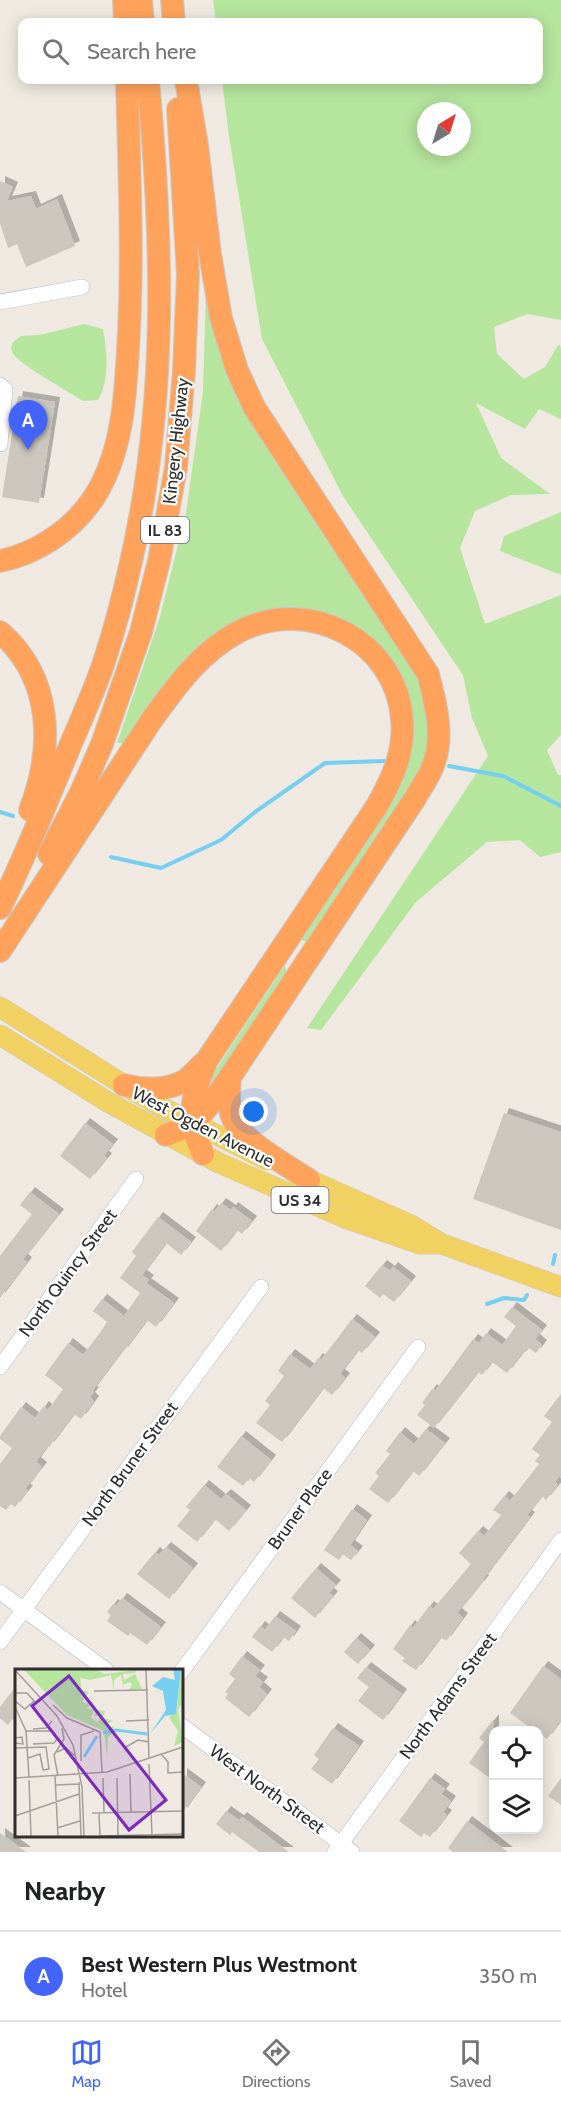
<!DOCTYPE html>
<style>
:root{--surface:#fff;--page:#f6f6f6;--text:#202124;--muted:#757577;--line:#e0e0e0;--accent:#4264fb}
body{margin:0;font-family:Cabin,sans-serif;background:var(--page);color:var(--text)}
.controls{position:absolute;right:18px;bottom:18px;display:grid;overflow:hidden;border-radius:12px;box-shadow:0 3px 15px #0003}
.controls button{width:54px;height:54px;display:grid;place-items:center;padding:0;border:0;border-bottom:2px solid var(--line);background:var(--surface);color:var(--text);font:30px sans-serif}
.compass{position:absolute;left:417px;top:102px;width:54px;height:54px;border-radius:50%;background:var(--surface);box-shadow:0 3px 15px #0003;rotate:38deg}
.you{position:absolute;left:254px;top:1112px;width:21px;height:21px;margin:-15px;border:4px solid #fff;border-radius:50%;background:#1a73e8;box-shadow:0 0 0 9px #1a73e833}
.badge{display:grid;place-items:center;width:39px;height:39px;border-radius:50%;background:var(--accent);color:#fff;font-size:20px;font-weight:700}
.pin{position:absolute;translate:-50% -50px;filter:drop-shadow(0 2px 3px #0008)}
.pin::after{content:'';position:absolute;top:32px;width:21px;height:18px;background:inherit;clip-path:polygon(0 0,100% 0,50% 100%)}
.list{margin:0;padding:0;list-style:none}
h2{display:flex;justify-content:space-between;align-items:center;height:78px;margin:0;padding:0 24px;font-size:26px}
h2 small{font-size:20px;font-weight:400;color:var(--muted)}
.list li{display:grid;grid-template-columns:39px 1fr auto;gap:18px;align-items:center;box-sizing:border-box;height:90px;padding:0 24px;border-top:2px solid var(--line)}
.list b{display:block;font-size:22px;white-space:nowrap}
.list p{margin:0;font-size:20px;white-space:nowrap;color:var(--muted)}
.list em{font-size:20px;font-style:normal;color:var(--muted)}
.icon{flex:none;width:33px;height:33px;fill:none;stroke:currentColor;stroke-width:2;stroke-linecap:round;stroke-linejoin:round}
.map{position:relative;flex:none;width:561px;height:1852px;overflow:hidden}
.search{position:absolute;background:var(--surface);box-shadow:0 3px 15px #0003;left:18px;right:18px;top:18px;height:66px;display:flex;align-items:center;gap:15px;box-sizing:border-box;padding:0 21px;border-radius:12px;color:var(--muted);font-size:22px}
.sheet{height:168px;background:var(--surface)}
nav{display:flex;justify-content:space-around;align-items:center;box-sizing:border-box;height:84px;border-top:2px solid var(--line);background:var(--surface);font-size:16px;color:var(--muted)}
nav a{display:grid;justify-items:center;gap:3px}
nav .on{color:var(--accent)}
.map>svg:first-child{display:block}
.green{fill:#b6e59e;fill-rule:evenodd}
.lines{fill:none;stroke-linecap:round;stroke-linejoin:round}
.stream{stroke:#75cff0;stroke-width:4}
.building{fill:#cbc7bf;filter:url(#shadow)}
.minor-casing{stroke:#b4b7c1;stroke-width:16}
.major-casing{stroke:#c9c9c9;stroke-width:21}
.highway-casing{stroke:#c9c9c9;stroke-width:24}
.minor{stroke:#fff;stroke-width:15}
.major{stroke:#f2d163;stroke-width:20}
.highway{stroke:#ffa35c;stroke-width:22}
.labels{text-anchor:middle;dominant-baseline:central;stroke-width:4.5;stroke-linejoin:round;paint-order:stroke}
.shield{fill:#fff;stroke:#6d6d6d;stroke-width:1.5}
.shield-label{font-size:16px;font-weight:bold;fill:#2e2e2e}
.street-label{font-size:18px;fill:#2e2e2e;stroke:#fff}
.inset-river{fill:none;stroke:#75cff0;stroke-width:3}
.inset-road{fill:none;stroke:#a29e99;stroke-width:1.5}
.view{fill:#7b2cbf;fill-opacity:0.15;stroke:#7b2cbf;stroke-width:3}
.inset-edge{fill:none;stroke:#2e2e2e;stroke-width:3}
</style>
<div class="map">
<svg width="561" height="1852" viewBox="0 0 561 1852">
<defs>
<filter id="shadow"><feDropShadow dx="5" dy="-5" stdDeviation="0" flood-color="#0004"/></filter>
</defs>
<rect width="100%" height="100%" fill="#efe9e1"/>
<path class="green" d="M213,0H561V320L527,314L494,327L497,354L524,379L545,367L559,344L561,348V419L539,409L525,429L476,403L501,458L550,494L511,495L475,511L460,548L485,624L561,595V735L547,750L558,775H561V852L540,857L520,840L487,842L416,902L321,1030L307,1028L488,756L472,718L463,675L343,496L262,339L229,136L222,80H538V22H216ZM426,111H462V147H426Z
M206,288L225,366L240,404L418,675L429,728L427,752L421,772L308,943L300,939L383,814L403,781L408,759L382,648L362,631L332,616L261,614L125,743H117L160,617L186,513L203,392Z
M84,324L103,329C107,350 110,381 98,400L83,401L34,371L19,360L13,354L11,347L13,342L21,336L40,335Z
M561,512V575L500,551L504,536Z
M285,965L287,975L213,1085L207,1083Z"/>
<g class="lines">
<path class="stream" d="M449,766L503,776L561,806
M0,812L13,816
M111,857L161,868L221,840L255,812L325,763L385,761
M553,1264L555,1255
M487,1304L504,1298L524,1300L527,1295"/>
</g>
<path class="building" d="M0,181L13,187L7,201L31,196L36,209L57,199L75,246L26,267L17,244L8,248L0,223Z
M18,396L55,402L39,503L2,497Z
M504,1113L561,1132V1230L473,1199Z
M85,1123L113,1144L104,1156L107,1158L90,1179L60,1156Z
M30,1192L59,1214L23,1259L27,1262L0,1298V1256L32,1214L20,1205Z
M221,1203L231,1210L233,1207L252,1221L242,1234L237,1230L221,1251L196,1231L212,1209L215,1211Z
M158,1217L191,1242L181,1255L166,1243L142,1275L149,1280L146,1283L174,1303L156,1327L147,1320L123,1352L122,1351L92,1391L94,1392L90,1397L94,1401L81,1419L74,1414L49,1447L47,1446L36,1462L42,1467L25,1489L28,1490L15,1507L11,1504L6,1510L0,1506V1464L12,1448L0,1439V1436L21,1407L35,1418L44,1406L48,1410L63,1389L45,1375L68,1343L83,1355L99,1334L107,1322L93,1311L102,1299L124,1316L140,1293L120,1278L136,1256L132,1252Z
M382,1265L390,1271L393,1267L411,1281L394,1302L383,1294L380,1298L365,1286Z
M512,1307L542,1330L535,1339L542,1345L536,1353L529,1348L526,1352L524,1351L507,1373L492,1362L482,1375L478,1372L434,1428L417,1415L425,1405L422,1403L432,1389L435,1391L473,1339L479,1343L486,1333L502,1345L516,1326L504,1317Z
M352,1319L375,1337L362,1353L358,1350L340,1374L345,1378L332,1395L323,1388L282,1442L256,1423L270,1405L265,1401L284,1376L278,1371L290,1354L310,1369L318,1358L321,1360Z
M561,1394V1474L555,1482L558,1485L546,1500L542,1496L527,1515L530,1517L483,1579L484,1580L457,1613L463,1618L446,1641L441,1637L416,1670L402,1661L405,1658L393,1649L410,1625L413,1628L429,1606L433,1609L471,1564L459,1553L478,1531L484,1536L501,1515L493,1510L504,1496L510,1501L539,1464L535,1461L540,1455L532,1449L552,1422L544,1416Z
M426,1429L445,1443L419,1476L413,1471L388,1503L369,1489L379,1476L375,1473L390,1454L386,1451L400,1432L414,1444Z
M241,1436L271,1460L254,1482L249,1478L243,1486L217,1467Z
M204,1485L221,1499L226,1494L246,1510L229,1531L215,1519L197,1542L177,1526L190,1510L186,1507Z
M352,1509L367,1520L350,1545L358,1551L351,1560L343,1554L339,1560L324,1550Z
M166,1547L193,1568L169,1599L137,1574L155,1552L159,1555Z
M316,1568L336,1585L329,1593L333,1596L315,1618L291,1598Z
M122,1598L161,1627L147,1645L130,1633L128,1636L107,1621L111,1615L107,1612L113,1604L116,1606Z
M275,1616L296,1631L289,1641L283,1637L272,1652L252,1637L260,1626L265,1630Z
M356,1638L370,1650L358,1664L344,1652Z
M242,1656L260,1670L255,1676L263,1682L259,1687L267,1694L249,1717L225,1698L228,1694L225,1692L235,1679L229,1674Z
M543,1666L561,1679V1720L547,1739L538,1733V1731H535L510,1713Z
M366,1667L402,1694L383,1720L358,1701L369,1687L357,1678Z
M16,1686V1714L8,1725L0,1718V1707Z
M494,1719V1781L469,1763L484,1742L479,1738Z
M333,1728L359,1746L332,1784L311,1769L319,1759L314,1755Z
M182,1773L201,1787L182,1813Z
M430,1778L445,1789L441,1794L451,1801L443,1812L447,1815L430,1837L424,1833L421,1837L399,1821Z
M561,1778V1805L548,1796Z
M226,1811L239,1820L242,1817L289,1852H259L232,1832L230,1835L216,1824Z
M467,1821L508,1852H453L448,1848Z
M0,1833L26,1852H0Z"/>
<g class="lines">
<defs>
<path id="minor" d="M0,302L82,287
M0,385L5,389L0,444
M0,1367L136,1179
M0,1592L106,1670
M0,1642L261,1287
M182,1671L418,1347
M182,1726L352,1852
M335,1852L561,1540"/>
<path id="major" d="M0,1007L124,1085L163,1108L267,1160
M0,1035L108,1102L219,1163L345,1218L420,1244H439
M296,1174L411,1225L442,1244L561,1287"/>
<path id="highway" d="M124,0L125,22
M141,0L143,22
M172,0L174,22
M0,561C36,554 72,530 93,499C125,451 126,386 129,331C133,247 129,163 127,80
M0,632C53,678 54,748 30,810
M49,854L82,790L102,744L141,632L159,561L176,467L184,371L188,274L178,109
M0,908C24,859 44,809 65,758C78,726 93,695 104,662C114,631 123,598 130,566C168,404 163,243 148,80
M0,951L151,721C176,686 201,651 240,631C309,596 397,641 402,720C405,752 392,779 377,806L207,1060C192,1096 185,1117 203,1154
M230,1077C229,1091 227,1110 235,1123C245,1142 290,1167 309,1180
M124,1085C143,1090 168,1091 186,1080C192,1075 198,1068 204,1063
M166,1135C200,1123 210,1105 230,1077L416,797C421,788 428,778 432,768C445,739 436,704 428,674L254,407L237,370L221,318L210,254L197,145L186,80"/>
</defs>
<use href="#minor" class="minor-casing"/>
<use href="#major" class="major-casing"/>
<use href="#highway" class="highway-casing"/>
<use href="#minor" class="minor"/>
<use href="#major" class="major"/>
<use href="#highway" class="highway"/>
</g>
<g class="labels">
<g class="shield">
<rect x="141" y="517" width="48" height="26" rx="4.5"/>
<rect x="271.5" y="1187" width="57" height="26" rx="4.5"/>
</g>
<g class="shield-label">
<text x="165" y="530">IL 83</text>
<text x="300" y="1200">US 34</text>
</g>
<g class="street-label">
<text transform="translate(176 441) rotate(-84)">Kingery Highway</text>
<text transform="translate(203 1127) rotate(27)">West Ogden Avenue</text>
<text transform="translate(68 1273) rotate(-54)">North Quincy Street</text>
<text transform="translate(130 1464) rotate(-54)">North Bruner Street</text>
<text transform="translate(300 1509) rotate(-54)">Bruner Place</text>
<text transform="translate(448 1696) rotate(-54)">North Adams Street</text>
<text transform="translate(267 1789) rotate(36)">West North Street</text>
</g>
</g>
<g transform="translate(15 1669)">
<rect width="168" height="168" fill="#efe9e1"/>
<path d="M8,0H81L89,5L121,1L120,4L108,5L109,11L120,5L127,20L114,21L117,15L115,13L108,16L106,6L99,11V21L96,6L75,11L65,9L67,21L74,23L67,33L72,35V30L79,35L71,39L79,41L76,49L82,53L86,47H79L81,41L90,42L88,49L98,52L93,54L94,59L99,57V64L93,68L92,89L89,62L52,46ZM166,0L168,32L163,41L168,73L159,77L163,62L154,48L162,41Z" fill="#b6e59e"/>
<path d="M158,0H166L161,45L150,47L135,65L151,41L148,22L137,17L148,8L160,11Z" fill="#75cff0"/>
<path class="inset-river" d="M88,64L101,61L132,65M69,88L82,67"/>
<path class="inset-road" d="M131,0L134,89M0,1L42,47L58,76L67,118L69,168M79,22L133,21M0,24H12L19,32L10,40L0,32M38,36L52,49L85,63L87,104M0,38L11,62L14,108M111,52L134,51M18,60L31,59L37,52M11,62H37L42,70L39,74L18,75M0,69L7,68L8,75L0,74M111,78L123,71L134,73M0,79L31,78L34,100L28,101M42,83L51,79L60,87M146,85L153,93V104L168,103M13,89L25,85L28,101M66,92V66L79,62M134,95L137,166M115,105L116,143M40,107L43,168M43,107L39,86L49,70L47,59M0,109L92,103L168,78M88,109L89,144M102,109L103,167M14,111L16,168M64,113L66,168M41,116L64,115M77,144L168,142M84,144L85,167M0,147L64,125M42,159L65,152M85,167L168,165"/>
<path class="view" d="M54,7L151,131L114,161L17,37Z"/>
<rect width="168" height="168" class="inset-edge"/>
</g>
</svg>
<div class="controls">
<button><svg class="icon" aria-label="locate" viewBox="0 0 24 24"><circle cx="12" cy="12" r="6"/><path d="M12 2v4M12 18v4M2 12h4M18 12h4"/></svg></button>
<button><svg class="icon" aria-label="layers" viewBox="0 0 24 24"><path d="M12 4l9 5-9 5-9-5zM3 14l9 5 9-5"/></svg></button>
</div>
<svg class="compass" viewBox="-18 -18 36 36"><path d="M0-13l5 13h-10z" fill="#e53935"/><path d="M0 13l5-13h-10z" fill="#757577"/></svg>
<div class="you"></div>
<div class="pin badge" style="left:28px;top:450px">A</div>
<div class="search"><svg class="icon" aria-label="search" viewBox="0 0 24 24"><circle cx="10" cy="10" r="6"/><path d="M15 15l6 6"/></svg>Search here</div>
</div>
<section class="sheet">
<h2>Nearby<small></small></h2>
<ul class="list">
<li><span class="badge">A</span><div><b>Best Western Plus Westmont</b><p>Hotel</p></div><em>350 m</em></li>
</ul>
</section>
<nav>
<a class="on"><svg class="icon" aria-label="map" viewBox="0 0 24 24"><path d="M3 6l6-2 6 2 6-2v14l-6 2-6-2-6 2zM9 4v14M15 6v14"/></svg>Map</a>
<a><svg class="icon" aria-label="directions" viewBox="0 0 24 24"><path d="M12 3l9 9-9 9-9-9zM9 14v-3h6M13 9l2 2-2 2"/></svg>Directions</a>
<a><svg class="icon" aria-label="saved" viewBox="0 0 24 24"><path d="M7 4h10v16l-5-4-5 4z"/></svg>Saved</a>
</nav>
